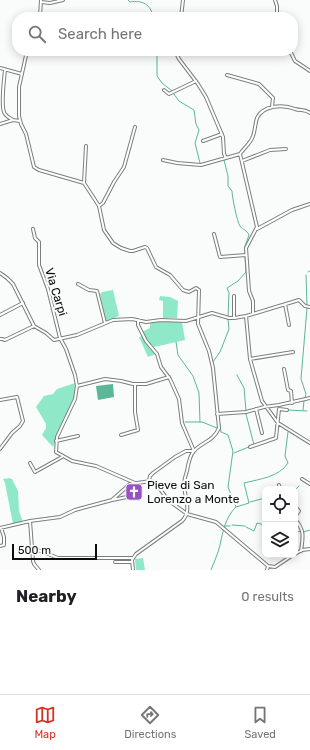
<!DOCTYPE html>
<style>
:root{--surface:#fff;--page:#f2f2f2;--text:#202124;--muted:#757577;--line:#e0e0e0;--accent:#d93025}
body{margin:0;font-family:Rubik,sans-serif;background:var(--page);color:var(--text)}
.controls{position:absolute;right:12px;bottom:12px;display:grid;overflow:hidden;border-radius:8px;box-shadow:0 2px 10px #0003}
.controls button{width:36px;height:36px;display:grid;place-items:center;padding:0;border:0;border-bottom:1px solid var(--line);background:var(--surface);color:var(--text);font:20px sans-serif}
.scale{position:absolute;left:12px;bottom:10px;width:85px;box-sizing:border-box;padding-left:4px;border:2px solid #0b0d0c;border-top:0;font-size:11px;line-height:14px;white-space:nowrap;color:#0b0d0c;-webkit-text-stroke:3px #f9fcfb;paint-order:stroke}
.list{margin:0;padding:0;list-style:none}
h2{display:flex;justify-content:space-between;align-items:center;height:52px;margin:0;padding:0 16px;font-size:17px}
h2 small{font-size:13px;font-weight:400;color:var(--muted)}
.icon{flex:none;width:22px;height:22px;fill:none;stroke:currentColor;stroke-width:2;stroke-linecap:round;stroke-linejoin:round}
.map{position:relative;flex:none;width:310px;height:570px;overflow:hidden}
.search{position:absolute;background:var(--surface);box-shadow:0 2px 10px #0003;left:12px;right:12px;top:12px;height:44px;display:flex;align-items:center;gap:10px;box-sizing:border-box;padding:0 14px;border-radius:16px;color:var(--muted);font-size:15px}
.sheet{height:124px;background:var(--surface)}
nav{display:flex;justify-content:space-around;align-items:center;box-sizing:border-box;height:56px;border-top:1px solid var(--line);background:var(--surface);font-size:11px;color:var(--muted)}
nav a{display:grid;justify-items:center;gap:2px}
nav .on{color:var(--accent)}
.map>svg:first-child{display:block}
.green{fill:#8fe9c8}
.water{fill:#5bb797}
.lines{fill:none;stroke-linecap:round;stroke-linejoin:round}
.stream{stroke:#5bb797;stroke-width:1}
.minor-casing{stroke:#7a7e7c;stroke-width:4}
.minor{stroke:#fff;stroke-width:2}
.labels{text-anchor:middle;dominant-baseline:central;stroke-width:4;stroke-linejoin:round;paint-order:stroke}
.street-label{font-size:12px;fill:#0b0d0c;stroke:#f9fcfb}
.poi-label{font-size:12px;fill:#0b0d0c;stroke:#f9fcfb;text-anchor:start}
</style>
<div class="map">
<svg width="310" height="570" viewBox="0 0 310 570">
<rect width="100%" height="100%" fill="#f9fcfb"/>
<path class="green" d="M113,290L119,316L106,321L100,294L102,292Z
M160,296L170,297L178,301L177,318H163V301L159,300Z
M162,321L182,322L185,340L154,347L150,344L142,332L150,328V322Z
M143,336L147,345L156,354L148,357L139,337Z
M75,383L74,398L53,447L42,435L46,428V424L36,407L44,396L53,394L57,389Z
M9,478L12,479L18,491L19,511L23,522L13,524L5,483L3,479Z
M143,558L145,570H136L135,559Z"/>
<path class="water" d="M113,384L114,397L98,400L96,386Z"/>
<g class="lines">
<path class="stream" d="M128,0L130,2C142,0 151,4 153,17
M157,51V76L162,83L172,91
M173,93L179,101L194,110L196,124L199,130L195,143L200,163
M224,160L228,176V186L232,191C232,196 237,222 240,226C243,230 247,230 249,235L245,246V254
M308,272L310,271
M306,275L307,305
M228,317L229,293L227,288L238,281L246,272L245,257
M176,342L178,355L193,376L199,393L200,422
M213,362L220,352L229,329L228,319
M214,370L215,383
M237,375L244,388L246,411
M171,383L175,393
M305,398L306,394L301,379L307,308
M288,410L307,411
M303,410L304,401
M246,414L254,445
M277,420L278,412
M185,422H202L217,428
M234,453L251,446
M295,490L299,486
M250,502L265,498
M236,507L249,503L244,483C260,479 279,477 288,463L285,456L288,432
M232,525L245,526
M225,526H230
M246,527L254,531L257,523L265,525
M295,531L302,532
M303,532L310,530
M211,570C214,562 218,554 220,545C223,531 225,518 236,507L228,487L233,451L228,435L221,432L219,419"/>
<defs>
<path id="minor" d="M275,0L277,6V17
M41,2L50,3L63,0
M40,17L41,0
M181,17L183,0
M27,51L19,87V116L21,124L26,134L34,167L39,170L84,183L99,206L104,230L113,243L121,248L130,251H133L145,247L147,248L156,267L170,275L183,290L189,292L196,288L199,290L198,324L209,351L213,368L219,428C213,442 203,441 194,451C190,455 188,465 187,471C185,476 184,481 184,486C185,498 192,511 182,521L136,554L132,560L133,570
M175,51L179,59L198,84L206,97L223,137L224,154L226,158
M290,51L295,61L310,71
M0,68L22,74
M5,70C4,79 1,104 4,112C5,116 10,118 13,120
M227,75L259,84L273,98L272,107
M164,90L169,94L196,81
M0,124L13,120L20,121
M203,141L222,134
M163,160L177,163L201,165L240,154
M242,161L270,150L286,149
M84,183L86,146
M99,206L103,203L114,182L124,167L135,127
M33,229L35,238L39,242V265L48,289L60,338L66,349L75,375L77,386L75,399L57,437L56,452L72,461L96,466L135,483
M257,229L292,210L310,204
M214,234L220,257L246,255
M0,273L7,278L13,284L34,326L46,333L54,340L77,335L113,320L132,319L146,322L161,320L186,321L212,313L229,318H234L246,316L299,300L305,306L310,307
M78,284L89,290L97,291L105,323
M234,296V318
M285,304L289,325
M253,313V301L249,291L246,248L257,227L240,154C244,148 251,143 253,136C255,131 255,124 257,118C263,105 283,104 295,109C301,111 305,109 310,113
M0,315L23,303
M246,316L250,359L262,401L278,423L310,443
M138,320V325L146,341L157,354L161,367L170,379L179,399L182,423L194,451
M0,339H2L5,340L34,326
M250,359L293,352
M284,369L288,390L291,391L292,403
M77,386L105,379L121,381L133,384H146L169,377
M0,400L17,397L23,421L20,426L12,433L0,449
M256,409L262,433
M217,414L246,412L264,407L279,405L310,398
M121,435L138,430L135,412V385
M56,441L78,436
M250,447L276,438L279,409L287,410
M30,463L35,472L62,457
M302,479L310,484
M149,481L150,476L153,473L175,457L186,451H194
M279,485L280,489
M112,500L132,496
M295,506L299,511L295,517
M295,519C305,531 303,537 301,551
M30,521L33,561L34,564L39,570
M0,528L30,521L60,517L75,510L112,500L130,484L151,481L157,485L168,500L187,514L216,522L268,566L275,567L293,555
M0,546L4,545V537L1,528
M32,550H38L58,558H132
M295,554L302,550L310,549
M115,562H132
M267,570L268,566"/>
</defs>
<use href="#minor" class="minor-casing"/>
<use href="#minor" class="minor"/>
</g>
<defs>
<symbol id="church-square" viewBox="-11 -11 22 22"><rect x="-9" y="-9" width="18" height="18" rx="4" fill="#9852c6" stroke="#f9fcfb"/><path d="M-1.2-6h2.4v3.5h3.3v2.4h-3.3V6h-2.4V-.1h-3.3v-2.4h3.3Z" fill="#fff"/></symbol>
</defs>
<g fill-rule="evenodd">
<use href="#church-square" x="124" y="482" width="20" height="20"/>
</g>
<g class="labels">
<g class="street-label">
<text transform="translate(56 292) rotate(73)">Via Carpi</text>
</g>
<g class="poi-label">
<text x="147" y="485">Pieve di San<tspan x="147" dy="14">Lorenzo a Monte</tspan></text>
</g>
</g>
</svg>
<div class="controls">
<button><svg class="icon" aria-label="locate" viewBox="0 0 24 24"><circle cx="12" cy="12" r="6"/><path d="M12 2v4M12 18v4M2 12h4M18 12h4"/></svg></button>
<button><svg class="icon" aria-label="layers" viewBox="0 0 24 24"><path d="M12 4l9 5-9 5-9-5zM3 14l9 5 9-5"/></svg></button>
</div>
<div class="scale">500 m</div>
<div class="search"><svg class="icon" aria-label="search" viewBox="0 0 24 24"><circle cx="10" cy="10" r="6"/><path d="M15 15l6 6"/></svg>Search here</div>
</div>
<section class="sheet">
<h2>Nearby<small>0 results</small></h2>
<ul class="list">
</ul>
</section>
<nav>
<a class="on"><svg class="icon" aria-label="map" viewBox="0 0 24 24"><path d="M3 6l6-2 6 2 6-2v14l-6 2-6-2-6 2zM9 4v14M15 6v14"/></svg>Map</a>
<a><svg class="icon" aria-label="directions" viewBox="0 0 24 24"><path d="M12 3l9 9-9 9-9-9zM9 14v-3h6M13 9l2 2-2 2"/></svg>Directions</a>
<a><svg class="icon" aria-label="saved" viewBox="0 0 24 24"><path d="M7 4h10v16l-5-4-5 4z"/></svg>Saved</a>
</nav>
